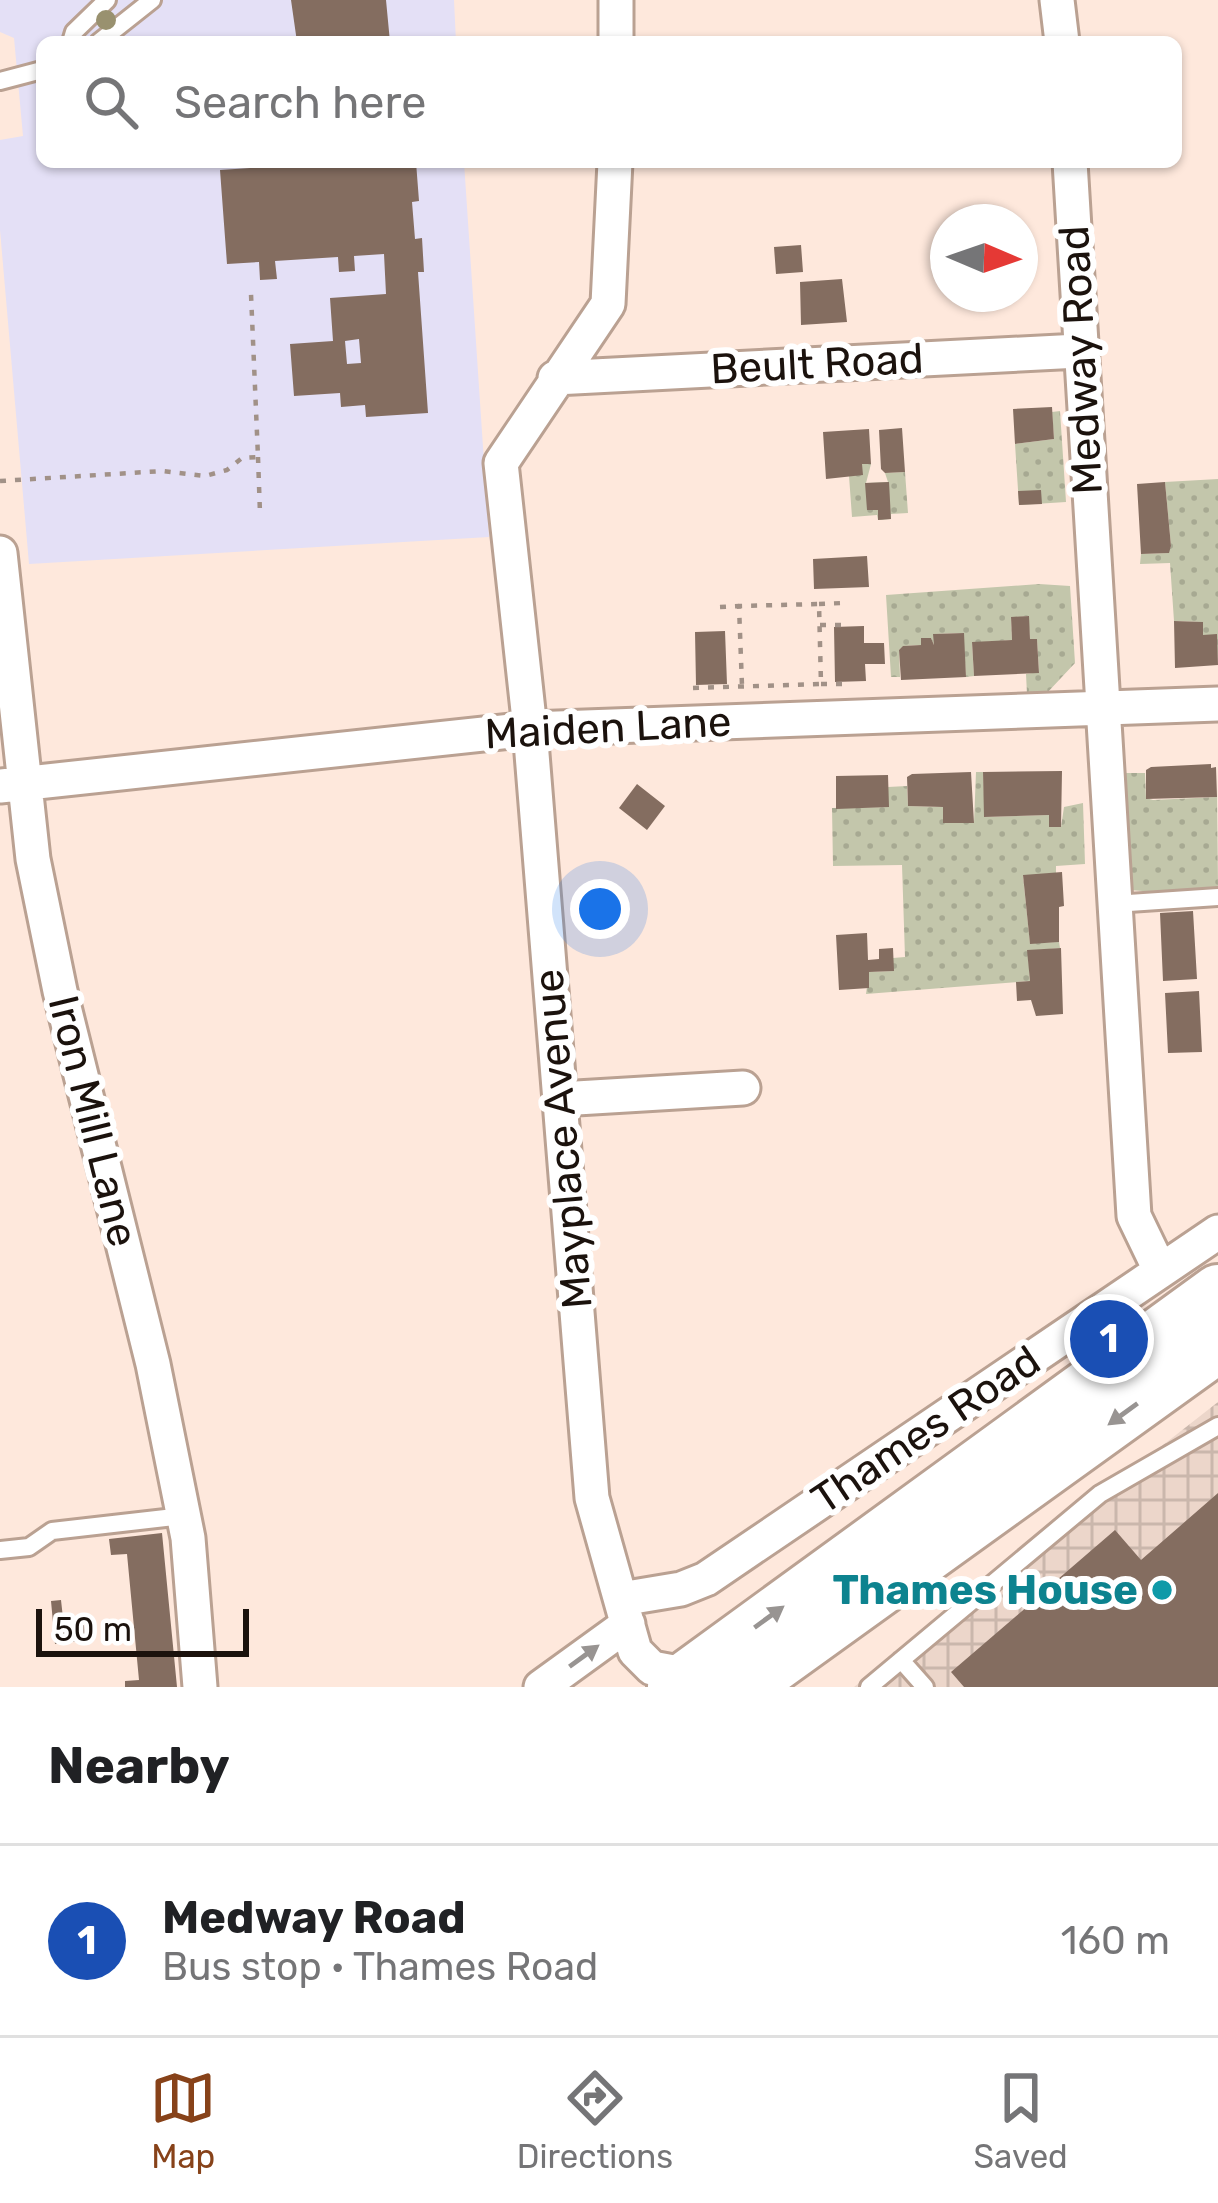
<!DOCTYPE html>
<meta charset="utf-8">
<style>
:root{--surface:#fff;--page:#f2f2f2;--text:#202124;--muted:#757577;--line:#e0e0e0;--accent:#874219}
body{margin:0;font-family:Rubik,sans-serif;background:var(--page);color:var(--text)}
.compass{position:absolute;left:930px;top:204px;width:108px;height:108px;border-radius:50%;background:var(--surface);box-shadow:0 3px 9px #0004;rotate:92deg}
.scale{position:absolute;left:36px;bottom:30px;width:213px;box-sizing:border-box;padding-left:12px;border:6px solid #1b120d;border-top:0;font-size:33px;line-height:42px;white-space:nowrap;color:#1b120d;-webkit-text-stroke:9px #fff;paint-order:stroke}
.you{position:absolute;left:600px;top:909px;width:42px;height:42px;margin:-30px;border:9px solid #fff;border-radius:50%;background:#1a73e8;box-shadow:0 0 0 18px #1a73e833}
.badge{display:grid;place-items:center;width:78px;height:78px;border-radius:50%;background:var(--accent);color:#fff;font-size:39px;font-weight:700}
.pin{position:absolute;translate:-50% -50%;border:6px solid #fff;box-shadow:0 3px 12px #0006}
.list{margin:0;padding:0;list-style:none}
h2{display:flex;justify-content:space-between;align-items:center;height:156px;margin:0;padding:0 48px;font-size:51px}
h2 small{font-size:39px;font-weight:400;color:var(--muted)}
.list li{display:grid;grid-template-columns:78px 1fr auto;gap:36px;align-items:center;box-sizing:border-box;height:192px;padding:0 48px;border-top:3px solid var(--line)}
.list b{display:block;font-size:45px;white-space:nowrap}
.list p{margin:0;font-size:39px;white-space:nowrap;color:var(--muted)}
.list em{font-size:39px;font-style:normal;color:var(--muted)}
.icon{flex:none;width:66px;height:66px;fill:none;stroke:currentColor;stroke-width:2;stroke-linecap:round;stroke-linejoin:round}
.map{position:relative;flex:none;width:1218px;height:1687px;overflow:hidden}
.search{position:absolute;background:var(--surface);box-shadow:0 3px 9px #0004;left:36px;right:36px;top:36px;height:132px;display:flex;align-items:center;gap:30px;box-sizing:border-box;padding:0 42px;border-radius:18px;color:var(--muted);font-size:45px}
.sheet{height:348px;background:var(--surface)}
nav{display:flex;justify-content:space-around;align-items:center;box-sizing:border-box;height:168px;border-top:3px solid var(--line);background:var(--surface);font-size:33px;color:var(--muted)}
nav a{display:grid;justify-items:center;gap:6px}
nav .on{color:var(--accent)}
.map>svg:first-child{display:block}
.industrial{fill:url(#industrial-grid)}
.education{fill:#e4e0f6}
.garden{fill:url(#garden-dots)}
.building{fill:#846d60;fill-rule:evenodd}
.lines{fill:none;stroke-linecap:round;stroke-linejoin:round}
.service-casing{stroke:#baa192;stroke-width:22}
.minor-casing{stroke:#baa192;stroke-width:39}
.primary-casing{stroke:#baa192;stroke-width:60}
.path{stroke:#a19187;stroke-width:4.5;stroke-dasharray:6 9;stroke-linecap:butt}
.service{stroke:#fff;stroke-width:16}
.minor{stroke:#fff;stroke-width:33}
.primary{stroke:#fff;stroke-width:54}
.tree{fill:#99916f}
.oneway{fill:#989492}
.culture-dot{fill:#0f9aa8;stroke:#fff;stroke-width:4.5}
.labels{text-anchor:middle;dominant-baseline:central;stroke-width:12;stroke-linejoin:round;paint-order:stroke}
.street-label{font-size:42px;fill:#1b120d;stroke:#fff}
.culture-label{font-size:42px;font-weight:bold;fill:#0d838f;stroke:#fff;text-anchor:end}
</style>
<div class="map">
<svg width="1218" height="1687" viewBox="0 0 1218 1687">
<defs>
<pattern id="industrial-grid" width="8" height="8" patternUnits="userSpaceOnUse" patternTransform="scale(3)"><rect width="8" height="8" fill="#ecd6ca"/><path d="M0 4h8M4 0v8" fill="none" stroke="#cab7ac"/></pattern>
<pattern id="garden-dots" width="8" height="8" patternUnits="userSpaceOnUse" patternTransform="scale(3)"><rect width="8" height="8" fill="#c3c6ab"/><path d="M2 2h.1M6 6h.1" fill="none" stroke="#a7a992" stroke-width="1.8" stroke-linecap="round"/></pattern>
</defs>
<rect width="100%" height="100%" fill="#fee8dc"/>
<path class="industrial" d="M1218,1402V1687H854Z"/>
<path class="education" d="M0,0H454L456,42H42V162H464L489,537L29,564L0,230V140L23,136L14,38L0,32Z"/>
<path class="garden" d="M1060,411L1066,502L1019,505L1015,444L1054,439L1052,412Z
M862,464H871L866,483L888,482L885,473L905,472L908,513L891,514V519L878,520L877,515L852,517L849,476Z
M1218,479V665L1216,635H1203L1202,622L1174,621L1170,563L1140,564L1141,554L1168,553L1171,546L1165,482Z
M1039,584L1070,586L1075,663L1046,694H1027L1026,674L1039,672L1037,639H1030L1028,616L1011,618L1012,640L972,643L974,676L966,677L963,633L934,634V645L931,638H922L921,645L904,646L899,650L900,677H891L886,595Z
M976,772H983L985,817L1049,815L1061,827L1064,807L1083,803L1085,864L1056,866V873L1023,876L1030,943L1059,942L1060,948L1028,951L1030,981L866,994L869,972L893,971V958L905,957L902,865L833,866L832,808L888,807V787L907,786L908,806L943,807L944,823H974Z
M1121,773H1145L1146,798L1153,800L1217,797L1218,887L1156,892L1129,890Z"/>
<path class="building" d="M291,0H386L390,42H297Z
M250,162H270V167L299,162H416L419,201L412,202L415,239L422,238L424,272H418L428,413L366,417L365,405L341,407L340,393L294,396L290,344L333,341L330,298L386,294L384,254L354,256L355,271L339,272L338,257L275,261L277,279L260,280L259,262L227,264L220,170L250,168ZM359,339L361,363L347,364L345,341Z
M801,245L803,272L776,274L774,247Z
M842,279L847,322L801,325L800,282Z
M1052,407L1054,439L1015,444L1013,409Z
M902,428L905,472L885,473L881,469L879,430Z
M869,429L871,464H862L863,475L826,479L823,432Z
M889,482L891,519L878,520V510H867L865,483Z
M1165,482L1171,546L1169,553L1141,554L1137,484Z
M1041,490L1042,504L1019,505L1018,491Z
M867,556L869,587L814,589L813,559Z
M1029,616L1030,639H1037L1039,673L974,676L972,642L1012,640L1011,617Z
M1174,621L1203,622V635L1217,634L1218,665L1175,668Z
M864,626V643H884L885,664H865L866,681L835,682L834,627Z
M725,631L727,684L696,685L695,632Z
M964,633L966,677L901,680L899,650L903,646L921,645V638H931L934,645L933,634Z
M1211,764V768L1216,767L1217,797L1146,799V770L1151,767Z
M1062,771L1061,827H1049V815L984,817L983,772Z
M971,772L974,823H943V807L908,806L907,777L912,774Z
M888,775L889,807L836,809V776Z
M637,784L665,806L647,830L619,808Z
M1062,872L1064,906L1059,907V942L1030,944L1023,875Z
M1193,911L1197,979L1163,981L1160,913Z
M867,933L868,960L879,959V949L893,948L894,971L869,972V988L839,990L836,935Z
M1061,948L1063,1014L1036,1016L1031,1000L1017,1001L1016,982L1030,981L1027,950Z
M1199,991L1202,1052L1168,1053L1165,993Z
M1218,1493V1687H964L951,1672L1036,1599L1028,1590L1042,1578L1050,1586L1115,1530L1141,1560Z
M162,1533L177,1687H125V1681L139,1680L127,1554L111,1555L109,1539Z
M61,1600L64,1627L84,1625L85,1640L55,1644L51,1601Z"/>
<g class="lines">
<defs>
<path id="service" d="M71,42L74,32L107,0
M99,42L152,0
M0,81L42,70
M1114,904L1218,897
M0,1550L29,1547L52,1531L183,1516
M901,1660L925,1687
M869,1687L1100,1494L1218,1426"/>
<path id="minor" d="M616,0V42
M1057,0L1062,42
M615,162L608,304L501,463L530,729L592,1498L635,1651L652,1668L689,1675
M1070,162L1134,1216L1160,1270
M555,378L1079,351
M0,553L33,859L60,991L153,1364L188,1538L200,1687
M0,786L530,729L1218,704
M560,1099L743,1088
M621,1599L681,1589L706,1579L1218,1232
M541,1687L628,1624"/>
<path id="primary" d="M675,1687L1218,1292
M743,1687L1218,1345"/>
</defs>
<use href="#service" class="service-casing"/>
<use href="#minor" class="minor-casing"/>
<use href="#primary" class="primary-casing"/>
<path class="path" d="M258,457L260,513
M0,481L163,471L205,476L227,470L242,458L258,457L251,294
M819,604L843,603
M720,607L739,606
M820,625H844
M821,684H851
M693,688L821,684L819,604L739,606L742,686"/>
<use href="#service" class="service"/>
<use href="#minor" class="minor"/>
<use href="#primary" class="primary"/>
</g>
<circle class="tree" cx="106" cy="20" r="10"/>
<defs><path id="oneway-solid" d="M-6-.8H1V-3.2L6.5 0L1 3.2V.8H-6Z" transform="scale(3)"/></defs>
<g class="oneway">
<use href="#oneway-solid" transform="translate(1123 1414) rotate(144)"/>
<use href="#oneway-solid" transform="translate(769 1617) rotate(-36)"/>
<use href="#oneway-solid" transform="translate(584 1656) rotate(-36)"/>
</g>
<circle class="culture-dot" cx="1162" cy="1590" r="12"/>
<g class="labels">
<g class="street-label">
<text transform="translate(1081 360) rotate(-93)">Medway Road</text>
<text transform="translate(817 364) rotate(-3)">Beult Road</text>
<text transform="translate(608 728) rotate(-3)">Maiden Lane</text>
<text transform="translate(93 1121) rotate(76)">Iron Mill Lane</text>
<text transform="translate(563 1139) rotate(-95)">Mayplace Avenue</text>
<text transform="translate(926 1430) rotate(-34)">Thames Road</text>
</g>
<g class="culture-label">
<text x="1138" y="1590">Thames House</text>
</g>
</g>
</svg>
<svg class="compass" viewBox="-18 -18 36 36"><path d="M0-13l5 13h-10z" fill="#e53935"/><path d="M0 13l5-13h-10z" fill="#757577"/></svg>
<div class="scale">50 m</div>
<div class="you"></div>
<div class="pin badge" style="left:1109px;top:1339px;background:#1a4fb4">1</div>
<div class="search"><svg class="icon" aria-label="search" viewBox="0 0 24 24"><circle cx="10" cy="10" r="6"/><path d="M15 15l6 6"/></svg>Search here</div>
</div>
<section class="sheet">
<h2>Nearby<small></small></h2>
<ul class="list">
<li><span class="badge" style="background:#1a4fb4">1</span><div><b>Medway Road</b><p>Bus stop · Thames Road</p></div><em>160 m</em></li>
</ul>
</section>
<nav>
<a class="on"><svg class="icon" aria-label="map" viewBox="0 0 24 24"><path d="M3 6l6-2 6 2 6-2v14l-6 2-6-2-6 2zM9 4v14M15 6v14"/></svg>Map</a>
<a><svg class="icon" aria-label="directions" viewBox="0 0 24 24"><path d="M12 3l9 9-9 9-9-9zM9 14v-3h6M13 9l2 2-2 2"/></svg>Directions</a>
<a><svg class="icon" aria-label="saved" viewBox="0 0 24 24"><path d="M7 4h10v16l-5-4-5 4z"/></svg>Saved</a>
</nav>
